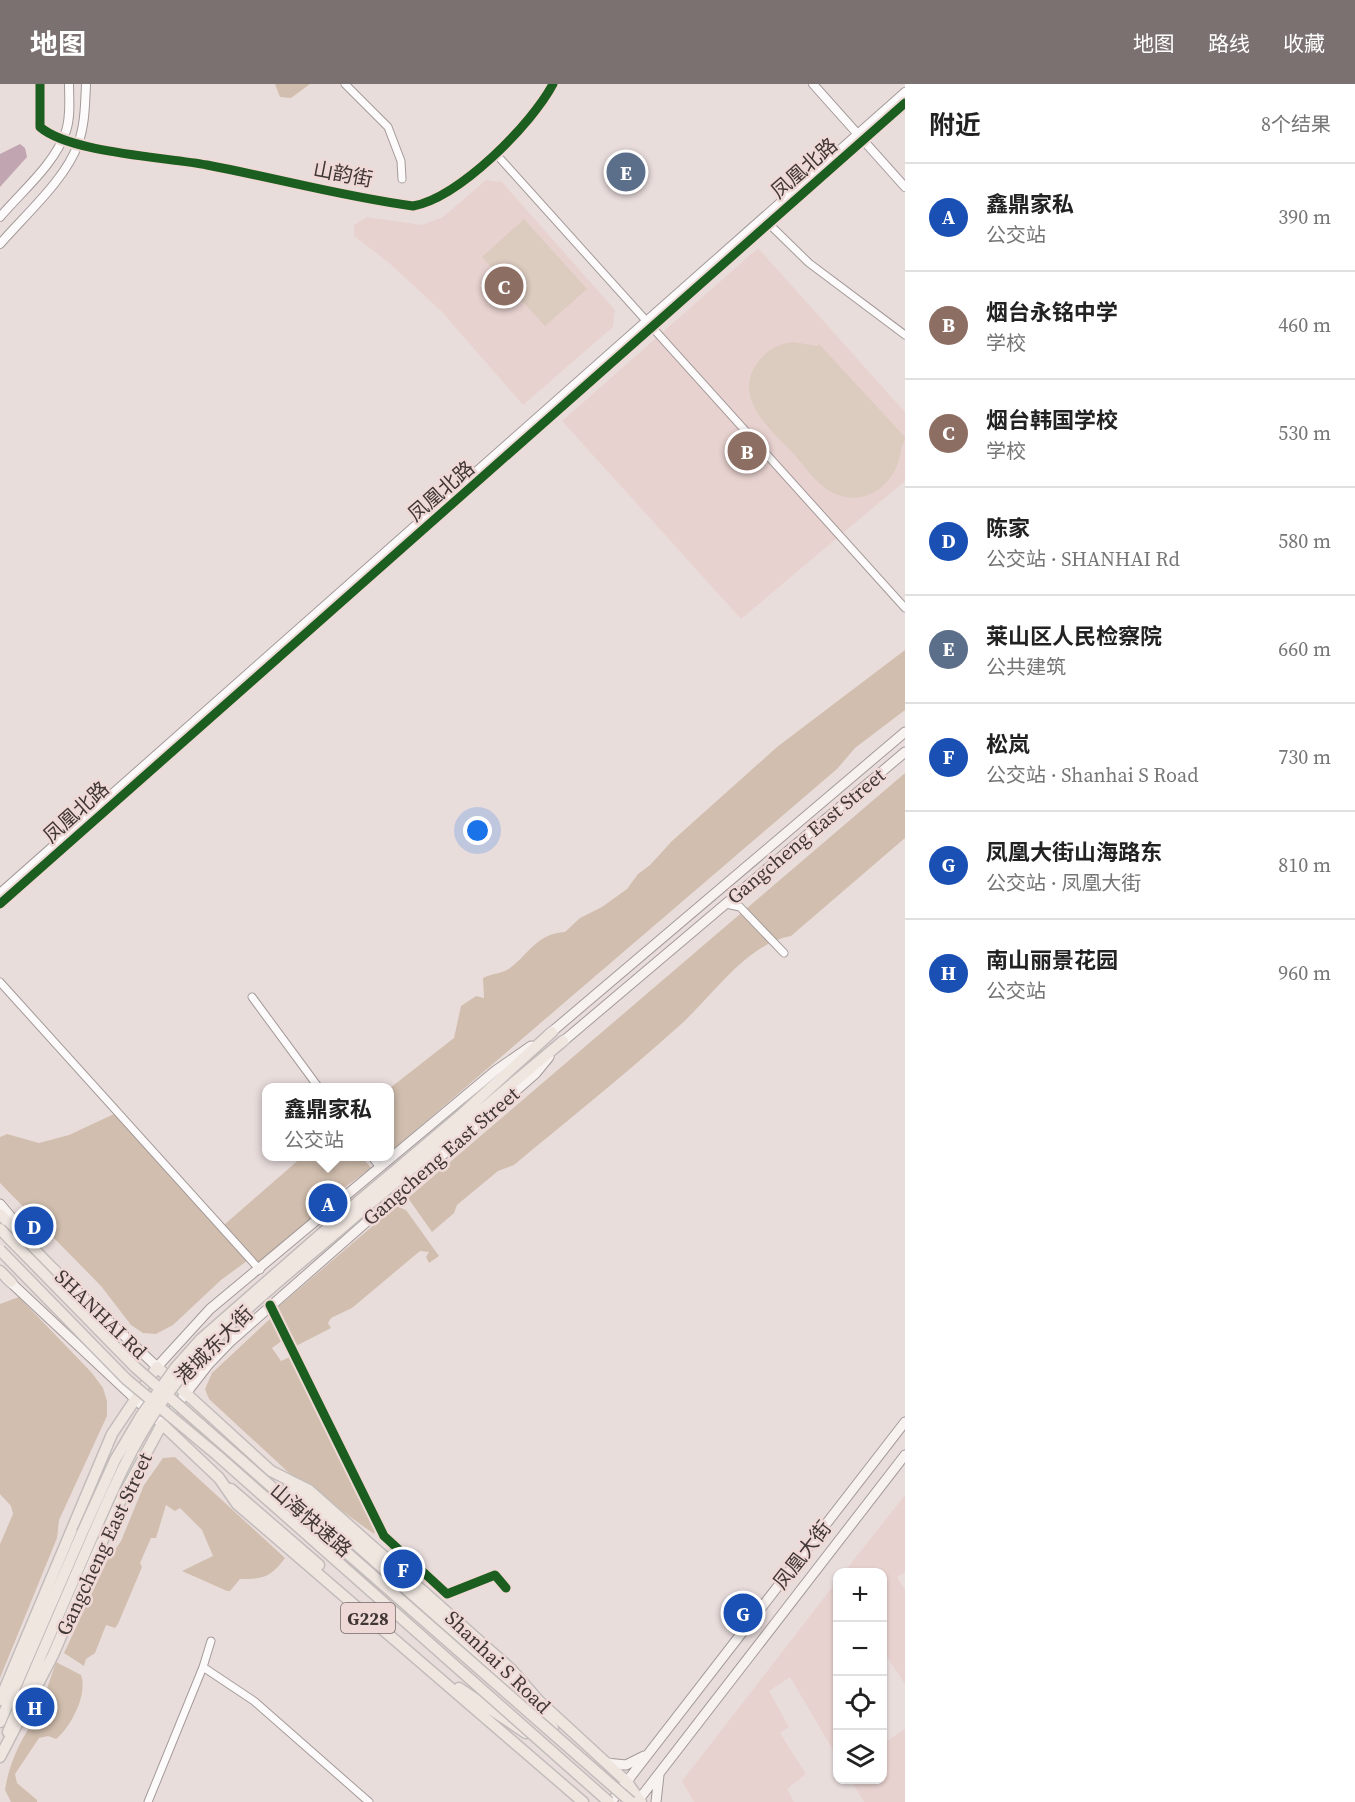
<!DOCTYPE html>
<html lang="zh">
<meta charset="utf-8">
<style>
:root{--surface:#fff;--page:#f6f6f6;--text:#222;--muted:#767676;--line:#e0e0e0;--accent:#7b7170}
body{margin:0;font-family:"Source Serif 4","Noto Sans SC",serif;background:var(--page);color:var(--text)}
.controls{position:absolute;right:18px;bottom:18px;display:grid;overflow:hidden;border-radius:12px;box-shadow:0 2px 4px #0004}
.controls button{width:54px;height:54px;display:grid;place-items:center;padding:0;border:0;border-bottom:2px solid var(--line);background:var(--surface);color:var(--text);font:30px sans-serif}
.you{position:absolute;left:478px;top:747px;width:21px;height:21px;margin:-15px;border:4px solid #fff;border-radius:50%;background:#1a73e8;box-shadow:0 0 0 9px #1a73e833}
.badge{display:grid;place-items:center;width:39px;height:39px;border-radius:50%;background:var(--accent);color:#fff;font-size:20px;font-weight:700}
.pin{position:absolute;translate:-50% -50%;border:3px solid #fff;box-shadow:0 2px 6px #0006}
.popup{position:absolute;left:262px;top:999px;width:132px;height:78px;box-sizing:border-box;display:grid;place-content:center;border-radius:12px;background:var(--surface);filter:drop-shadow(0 2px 4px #0005);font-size:20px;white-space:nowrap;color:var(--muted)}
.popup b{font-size:22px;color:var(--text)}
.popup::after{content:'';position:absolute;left:50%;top:100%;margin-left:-12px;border:12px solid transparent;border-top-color:var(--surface)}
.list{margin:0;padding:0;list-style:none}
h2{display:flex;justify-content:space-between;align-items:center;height:78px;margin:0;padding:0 24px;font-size:26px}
h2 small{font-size:20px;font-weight:400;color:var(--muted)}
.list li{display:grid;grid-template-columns:39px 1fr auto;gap:18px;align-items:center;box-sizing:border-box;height:108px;padding:0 24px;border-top:2px solid var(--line)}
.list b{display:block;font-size:22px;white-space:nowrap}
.list p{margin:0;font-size:20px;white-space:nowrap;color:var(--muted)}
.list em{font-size:20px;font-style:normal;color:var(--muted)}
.icon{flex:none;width:33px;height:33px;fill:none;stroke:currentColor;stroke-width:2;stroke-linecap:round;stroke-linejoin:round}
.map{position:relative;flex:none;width:905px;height:1718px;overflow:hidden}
header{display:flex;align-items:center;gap:36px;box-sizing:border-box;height:84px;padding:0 30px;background:var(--accent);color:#fff}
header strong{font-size:28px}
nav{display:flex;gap:33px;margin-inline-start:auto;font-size:21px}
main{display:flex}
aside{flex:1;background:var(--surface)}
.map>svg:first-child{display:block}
.built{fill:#e8d2cf}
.green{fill:#dccbbf}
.forest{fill:#d1beae}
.water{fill:#c1a5b1}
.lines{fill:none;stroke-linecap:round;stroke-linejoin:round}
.minor-casing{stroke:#a39a99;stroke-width:9}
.tertiary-casing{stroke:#a39a99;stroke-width:10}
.secondary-casing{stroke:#a39a99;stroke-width:11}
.trunk-casing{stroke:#c2bcbb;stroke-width:13}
.minor{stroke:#fcfafa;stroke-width:7}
.tertiary{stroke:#fcfafa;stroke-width:8}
.secondary{stroke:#f7f2f0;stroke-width:9}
.trunk{stroke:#efe6e0;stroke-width:10}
.trunk-bridge-casing{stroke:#c2bcbb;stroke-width:13;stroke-linecap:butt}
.trunk-bridge{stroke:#efe6e0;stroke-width:10}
.cycleway-casing{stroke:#efd9d6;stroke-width:13}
.cycleway{stroke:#1b5e20;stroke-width:9}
.labels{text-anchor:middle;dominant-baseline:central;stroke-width:5;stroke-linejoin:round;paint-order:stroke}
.shield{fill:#efd9d6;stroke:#746866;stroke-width:1.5}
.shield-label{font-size:18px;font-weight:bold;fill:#403736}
.street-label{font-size:20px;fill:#403736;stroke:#efd9d6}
</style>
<header>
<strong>地图</strong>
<nav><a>地图</a><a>路线</a><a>收藏</a></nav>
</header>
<main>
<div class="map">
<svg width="905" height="1718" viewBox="0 0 905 1718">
<rect width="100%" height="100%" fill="#e9dddc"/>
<path class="built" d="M486,96L502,98L615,226L613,243L523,321L441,227L388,178L354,152V141L367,133L422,141L443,133Z
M758,164L905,328V397L741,535L562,337Z
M905,1411V1488L897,1493L905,1506V1600L883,1567L882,1488H844Z
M837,1497L838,1571L835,1572L838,1577L837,1673L790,1593L769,1607L789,1643L780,1649L806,1690L787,1705L794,1718H694L682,1697Z
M905,1645V1718H864L851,1696H882L883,1650L887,1657Z"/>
<path class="green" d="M524,135L587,205L545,242L482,173Z
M792,258L817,262L819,260L905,353C905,359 902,360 901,365C898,398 867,425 833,409C817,401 805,383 794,370C771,346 731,314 758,278C767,266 777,261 792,258Z"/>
<path class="forest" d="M275,0H310L291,14L280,13Z
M905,566V626L855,664L837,685L390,1068V1004L454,954L461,922L476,912L484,914L483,894C492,889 502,890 510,884C529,870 536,850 565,848L580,834L602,823L627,805L638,790L650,781L672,757L777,663Z
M905,689V754L791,852C746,860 713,912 679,942C626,990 569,1035 514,1081L498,1087L457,1121L454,1129L432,1148L408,1114Z
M114,1030L247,1177L221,1196L173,1241L156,1250L143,1249L131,1241L101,1202L0,1099V1053L7,1050L39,1059L69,1051Z
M302,1073H362L371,1084L341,1106L309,1138L259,1179L233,1154L224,1141Z
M396,1122L406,1126L439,1172L429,1179L426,1173L429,1168L420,1167L352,1224L331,1234L328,1239L331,1244L296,1262L277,1226L278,1223Z
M19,1213L92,1289L103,1304L107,1317V1332L59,1436L57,1454L0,1594V1460L13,1430L11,1422L0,1410V1220Z
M271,1234L283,1256L272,1264L281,1277L290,1273L376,1444L374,1450L288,1388L209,1315L205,1305L212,1289Z
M175,1373L285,1474C270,1494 263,1495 240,1495L230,1507H227L182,1487L213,1472L202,1446L180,1424L175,1427L166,1421L156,1454H151L140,1479L142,1483L118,1540L115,1544L106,1541L95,1569L86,1575L84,1582L64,1569L107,1477L121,1457L144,1401L163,1374Z
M56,1578L81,1591C88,1610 71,1643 56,1655L48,1652L39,1654L15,1690L17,1699L37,1716V1718H11L5,1706C8,1683 21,1652 37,1634Z"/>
<path class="water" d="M20,60L25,64L27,73L0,103V70Z"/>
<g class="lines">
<defs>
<path id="minor" d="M40,0V43C70,69 165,73 207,81C276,94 344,113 413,122C459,114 532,40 553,0
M345,0L388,43L401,77L402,95
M496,70L905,524
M768,139L809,179L905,251
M726,820L740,823L784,869
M0,898L260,1186
M252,913L319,1004
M371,1072L380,1083
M270,1221L384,1452L447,1510L495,1491L506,1504
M203,1583L254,1617L369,1718
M148,1718L203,1583L211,1557"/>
<path id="tertiary" d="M813,0L905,103
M0,133C22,107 55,80 66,47C71,32 69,15 69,0
M0,160C24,132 66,95 78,60C85,41 85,21 86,0
M0,809L905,8
M0,820L905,19"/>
<path id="secondary" d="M548,951L905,648
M560,960L905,668
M0,1120L22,1146
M53,1184L157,1283L210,1225L495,987L531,962
M6,1194L162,1340L208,1281L231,1257L536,989L549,973
M606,1679L626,1681L644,1672
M611,1718L905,1338
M637,1718L905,1371
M656,1718L659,1691"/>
<path id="trunk" d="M353,1122L462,1030L552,948
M359,1129L563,957
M0,1130L57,1189
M0,1187L11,1198
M289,1401L503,1591L553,1644
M231,1405L319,1481
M459,1604L526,1649
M0,1616L112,1350L157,1283L271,1387L309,1406L511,1585L539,1617L627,1698L641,1718
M0,1638L82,1449
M8,1648L92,1453
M0,1673L53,1571L117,1423L162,1340L219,1394L237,1420L583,1718"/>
</defs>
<use href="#minor" class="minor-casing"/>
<use href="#tertiary" class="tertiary-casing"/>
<use href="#secondary" class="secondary-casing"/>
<use href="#trunk" class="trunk-casing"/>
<use href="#minor" class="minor"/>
<use href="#tertiary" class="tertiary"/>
<use href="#secondary" class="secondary"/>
<use href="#trunk" class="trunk"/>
<defs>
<path id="trunk-bridge" d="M0,1145L135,1283L631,1718
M0,1166L126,1295L217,1371L609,1718
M82,1449L115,1376L141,1332L176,1283L200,1256L353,1122
M92,1453C112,1407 132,1360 161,1319C211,1247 293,1187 359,1129"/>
</defs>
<use href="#trunk-bridge" class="trunk-bridge-casing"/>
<use href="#trunk-bridge" class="trunk-bridge"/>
<defs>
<path id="cycleway" d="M40,0V43C70,69 165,73 207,81C276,94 344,113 413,122C459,114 532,40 553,0
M0,820L905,19
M270,1221L384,1452L447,1510L495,1491L506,1504"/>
</defs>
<use href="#cycleway" class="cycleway-casing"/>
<use href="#cycleway" class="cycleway"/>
</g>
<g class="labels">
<rect class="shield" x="341" y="1519" width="54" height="30" rx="4.5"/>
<g class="shield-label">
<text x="368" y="1534">G228</text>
</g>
<g class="street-label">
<text transform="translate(804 84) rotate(-41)">凤凰北路</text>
<text transform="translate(343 90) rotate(11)">山韵街</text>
<text transform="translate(441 407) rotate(-41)">凤凰北路</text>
<text transform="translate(76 728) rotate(-42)">凤凰北路</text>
<text transform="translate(806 752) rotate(-40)">Gangcheng East Street</text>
<text transform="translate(441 1072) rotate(-41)">Gangcheng East Street</text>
<text transform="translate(101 1230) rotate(44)">SHANHAI Rd</text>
<text transform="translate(214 1261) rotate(-45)">港城东大街</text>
<text transform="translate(311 1436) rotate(41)">山海快速路</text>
<text transform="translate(104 1460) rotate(-65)">Gangcheng East Street</text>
<text transform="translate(802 1471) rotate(-52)">凤凰大街</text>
<text transform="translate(498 1578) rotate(44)">Shanhai S Road</text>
</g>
</g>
</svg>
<div class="controls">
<button>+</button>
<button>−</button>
<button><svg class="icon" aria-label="locate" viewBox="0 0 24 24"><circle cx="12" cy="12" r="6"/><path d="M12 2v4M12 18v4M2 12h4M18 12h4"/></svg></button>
<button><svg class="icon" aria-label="layers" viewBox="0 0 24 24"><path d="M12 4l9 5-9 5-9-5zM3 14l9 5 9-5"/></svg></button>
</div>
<div class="you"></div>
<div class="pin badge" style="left:328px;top:1119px;background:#1a4fb4">A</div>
<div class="popup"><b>鑫鼎家私</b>公交站</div>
<div class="pin badge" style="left:747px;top:367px;background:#8d6e63">B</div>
<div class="pin badge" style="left:504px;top:202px;background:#8d6e63">C</div>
<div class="pin badge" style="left:34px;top:1142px;background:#1a4fb4">D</div>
<div class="pin badge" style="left:626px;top:88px;background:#5c6f8a">E</div>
<div class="pin badge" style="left:403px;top:1485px;background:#1a4fb4">F</div>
<div class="pin badge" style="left:743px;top:1529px;background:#1a4fb4">G</div>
<div class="pin badge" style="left:35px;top:1623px;background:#1a4fb4">H</div>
</div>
<aside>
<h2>附近<small>8个结果</small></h2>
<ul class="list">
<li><span class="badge" style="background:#1a4fb4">A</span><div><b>鑫鼎家私</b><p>公交站</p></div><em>390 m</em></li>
<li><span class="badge" style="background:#8d6e63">B</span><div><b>烟台永铭中学</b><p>学校</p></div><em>460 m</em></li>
<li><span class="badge" style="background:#8d6e63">C</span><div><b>烟台韩国学校</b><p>学校</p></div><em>530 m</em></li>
<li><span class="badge" style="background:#1a4fb4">D</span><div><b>陈家</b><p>公交站 · SHANHAI Rd</p></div><em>580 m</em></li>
<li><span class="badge" style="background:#5c6f8a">E</span><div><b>莱山区人民检察院</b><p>公共建筑</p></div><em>660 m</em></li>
<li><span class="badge" style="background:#1a4fb4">F</span><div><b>松岚</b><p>公交站 · Shanhai S Road</p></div><em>730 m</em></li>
<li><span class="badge" style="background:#1a4fb4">G</span><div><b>凤凰大街山海路东</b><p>公交站 · 凤凰大街</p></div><em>810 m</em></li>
<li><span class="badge" style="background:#1a4fb4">H</span><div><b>南山丽景花园</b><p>公交站</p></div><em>960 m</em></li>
</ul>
</aside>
</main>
